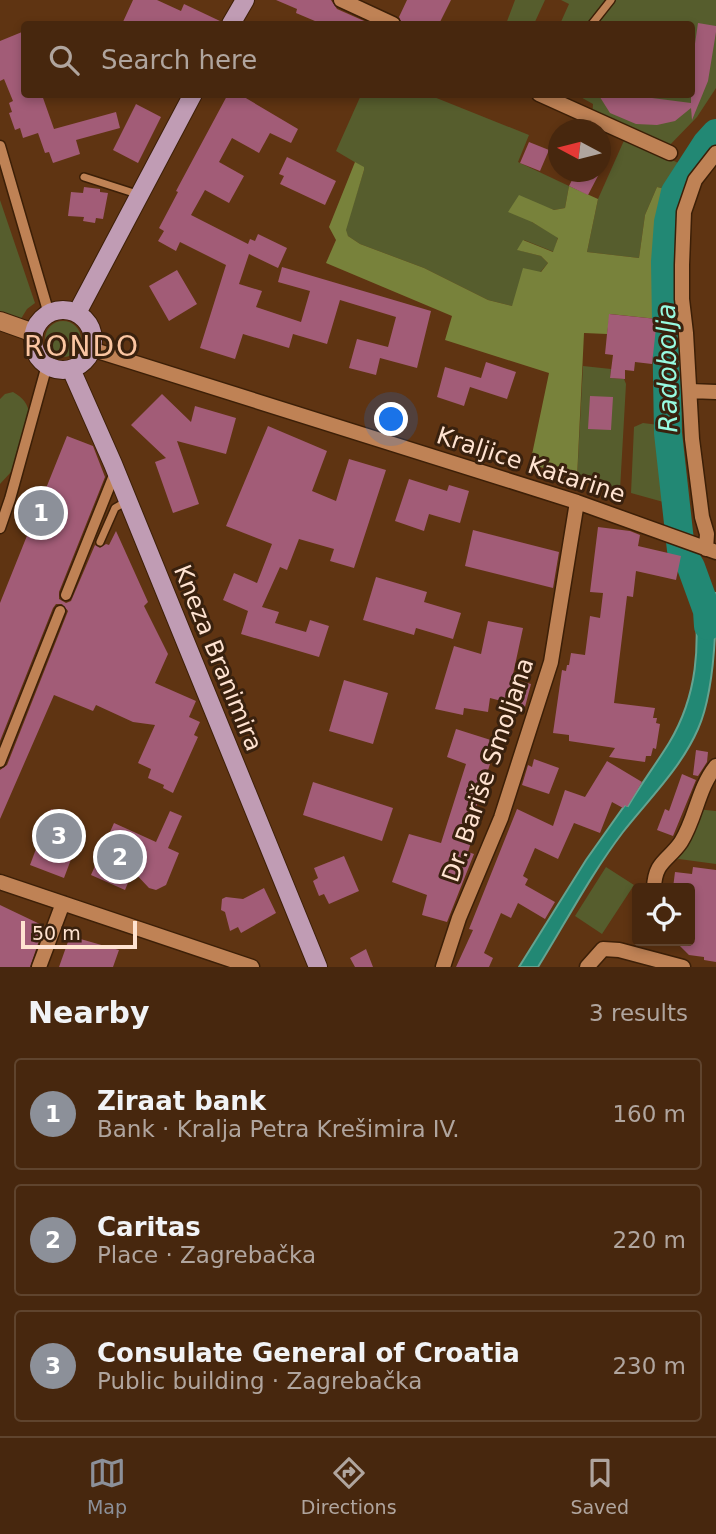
<!DOCTYPE html>
<meta charset="utf-8">
<style>
:root{--surface:#47270e;--page:#4e2f17;--text:#f1f3f6;--muted:#b0a59e;--line:#5f442e;--accent:#8c9099}
body{margin:0;font-family:"DejaVu Sans",sans-serif;background:var(--page);color:var(--text)}
.controls{position:absolute;right:21px;bottom:21px;display:grid;overflow:hidden;border-radius:7px;box-shadow:0 4px 10px #0003}
.controls button{width:63px;height:63px;display:grid;place-items:center;padding:0;border:0;border-bottom:2px solid var(--line);background:var(--surface);color:var(--text);font:35px sans-serif}
.compass{position:absolute;left:548px;top:119px;width:63px;height:63px;border-radius:50%;background:var(--surface);box-shadow:0 4px 10px #0003;rotate:277deg}
.scale{position:absolute;left:21px;bottom:18px;width:116px;box-sizing:border-box;padding-left:7px;border:4px solid #ffe3d1;border-top:0;font-size:19px;line-height:24px;white-space:nowrap;color:#ffe3d1;-webkit-text-stroke:5px #39210e;paint-order:stroke}
.you{position:absolute;left:392px;top:420px;width:24px;height:24px;margin:-18px;border:5px solid #fff;border-radius:50%;background:#1a73e8;box-shadow:0 0 0 10px #1a73e833}
.badge{display:grid;place-items:center;width:46px;height:46px;border-radius:50%;background:var(--accent);color:#fff;font-size:23px;font-weight:700}
.pin{position:absolute;translate:-50% -50%;border:4px solid #fff;box-shadow:0 2px 7px #0006}
.list{margin:0;padding:0;list-style:none}
h2{display:flex;justify-content:space-between;align-items:center;height:91px;margin:0;padding:0 28px;font-size:30px}
h2 small{font-size:23px;font-weight:400;color:var(--muted)}
.list li{display:grid;grid-template-columns:46px 1fr auto;gap:21px;align-items:center;box-sizing:border-box;height:112px;margin:0 14px 14px;padding:0 14px;border:2px solid var(--line);border-radius:7px}
.list b{display:block;font-size:26px;white-space:nowrap}
.list p{margin:0;font-size:23px;white-space:nowrap;color:var(--muted)}
.list em{font-size:23px;font-style:normal;color:var(--muted)}
.icon{flex:none;width:38px;height:38px;fill:none;stroke:currentColor;stroke-width:2;stroke-linecap:round;stroke-linejoin:round}
.map{position:relative;flex:none;width:716px;height:967px;overflow:hidden}
.search{position:absolute;background:var(--surface);box-shadow:0 4px 10px #0003;left:21px;right:21px;top:21px;height:77px;display:flex;align-items:center;gap:18px;box-sizing:border-box;padding:0 24px;border-radius:7px;color:var(--muted);font-size:26px}
.sheet{height:469px;background:var(--surface)}
nav{display:flex;justify-content:space-around;align-items:center;box-sizing:border-box;height:98px;border-top:2px solid var(--line);background:var(--surface);font-size:19px;color:var(--muted)}
nav a{display:grid;justify-items:center;gap:4px}
nav .on{color:var(--accent)}
.map>svg:first-child{display:block}
.green{fill:#565d2d}
.forest{fill:#78823b}
.water{fill:#228874;stroke:#64a390;stroke-width:2}
.lines{fill:none;stroke-linecap:round;stroke-linejoin:round}
.river{stroke:#228874;stroke-width:28}
.building{fill:#a25c77}
.service-casing{stroke:#3c1f07;stroke-width:10}
.pedestrian-casing{stroke:#3c1f07;stroke-width:13}
.minor-casing{stroke:#3c1f07;stroke-width:17}
.secondary-casing{stroke:#3c1f07;stroke-width:20}
.primary-casing{stroke:#3c1f07;stroke-width:20}
.service{stroke:#bf8255;stroke-width:7}
.pedestrian{stroke:#bf8255;stroke-width:10}
.minor{stroke:#bf8255;stroke-width:14}
.secondary{stroke:#bf8255;stroke-width:18}
.primary{stroke:#c09cb4;stroke-width:18}
.labels{text-anchor:middle;dominant-baseline:central;stroke-width:6;stroke-linejoin:round;paint-order:stroke}
.street-label{font-size:24px;fill:#ffe3d1;stroke:#39210e}
.water-label{font-size:26px;font-style:italic;fill:#97fae1;stroke:#39210e}
.quarter-label{font-size:28px;letter-spacing:2px;fill:#fac5a1;stroke:#39210e}
</style>
<div class="map">
<svg width="716" height="967" viewBox="0 0 716 967">
<rect width="100%" height="100%" fill="#5f3412"/>
<path class="green" d="M515,0H545L534,24H506Z
M561,0H716V88L697,117L665,150L592,118L593,104L577,95L692,94V24H560L569,4Z
M361,95H429L529,135L518,162L569,186L565,208L554,210L540,205L532,222L558,237L554,252L524,240L518,250L541,256L548,263L512,306L488,300L424,268L360,244L348,236L345,230L364,170L363,167L336,151Z
M626,136L680,164L669,190L657,187L645,215L639,258L587,252L598,199Z
M0,200L35,303L27,309L19,322L0,321Z
M45 339a18 18 0 1 1 36 0a18 18 0 1 1-36 0Z
M583,366L611,369L610,378L624,379L626,384L620,490L577,478Z
M13,392C23,398 29,404 29,416L11,472L0,484V399L5,394Z
M643,423L659,425L667,503L631,493L634,427Z
M695,809L716,811V864L679,859L669,862Z
M606,867L634,885L602,934L575,916Z"/>
<path class="forest" d="M355,162L364,167V170L346,230L348,236L360,244L424,268L488,300L512,306L523,268L541,272L548,263L541,256L517,250L523,240L553,252L558,238L532,222L508,212L519,195L554,210L565,208L569,186L598,199L587,252L639,258L645,215L657,187L669,190C660,235 652,274 657,319L610,314L607,334L584,333L577,478L530,464L549,373L445,340L452,316L326,263L336,240L329,227Z"/>
<path class="water" d="M694,591L716,593C716,632 714,693 698,729C681,768 649,799 623,832C591,874 566,922 538,967H519L586,860L625,805L628,806C641,784 656,764 669,743C698,695 700,645 694,591Z"/>
<g class="lines">
<path class="river" d="M708,626L707,611L691,567L681,550L668,433L665,262L668,222L675,192L706,144L716,133"/>
</g>
<path class="building" d="M133,0H157L181,11L184,4L220,21V24H122Z
M276,0H331L337,9L371,24H322L296,13L297,9Z
M407,0H451L439,24H402L399,17Z
M698,23L716,26V32L708,81L692,120L691,108L675,121L657,125L636,124L610,113L598,94H621L691,103V71Z
M22,32L24,39V94H34L35,98L42,95L54,129L116,112L120,128L76,140L80,154L53,163L49,152L45,153L38,133L23,138L20,128L15,130L9,113L12,112L9,103L13,101L4,79L0,81V41Z
M228,94H239L298,129L291,143L270,133L259,153L232,138L219,162L244,176L229,203L205,190L191,215L248,244L250,239L255,241L258,234L287,248L278,268L249,254L239,284L262,291L256,307L301,322L310,291L278,282L282,267L431,311L417,368L380,358L376,375L349,368L357,339L388,347L396,317L340,300L327,344L293,334L289,348L243,334L235,359L200,348L226,265L180,242L176,251L158,241L164,231L159,228L178,192L176,191Z
M136,104L161,117L138,163L113,150Z
M529,142L549,150L540,171L520,163Z
M287,157L336,181L325,205L280,184L284,176L279,174Z
M576,172H600L588,195L569,186Z
M84,187L100,189V192L108,193L103,219L96,218L95,223L83,221L84,217L68,216L71,192L83,193Z
M177,270L197,304L169,321L149,286Z
M609,314L657,319L652,364L635,362L634,371L625,370V379L610,378L613,355L605,354Z
M486,362L516,372L507,399L470,387L464,406L437,397L445,367L481,378Z
M162,394L191,422L195,406L236,418L226,454L177,441L199,504L173,513L155,462L166,458L131,425Z
M590,396L613,397L611,430L588,429Z
M268,426L327,451L312,491L336,501L349,459L386,470L354,568L330,561L334,549L299,539L287,570L280,567L262,607L279,612L275,623L306,632L310,620L329,626L319,657L241,634L248,611L223,600L234,573L257,583L272,544L226,526Z
M67,436L93,446L105,477L59,592V599L66,603L71,601L95,545L100,548L106,544L109,545L116,531L148,602L144,606L168,654L155,683L196,701L189,717L200,722L194,735L198,737L173,793L163,788L164,785L148,778L151,769L138,763L155,725L133,722L96,705L93,711L54,695L0,819V770L7,765L68,611L62,604H56L53,608L0,741V603Z
M409,479L447,491L449,485L469,491L460,523L429,514L424,531L395,521Z
M598,527L630,531L640,535L638,546L681,556L676,580L636,571L633,597L627,596L614,703L655,708L653,718H657L656,723L660,724L656,749L653,748L651,756H646L645,762L609,757L615,748L569,741V735L553,733L562,670L566,671L567,665H569L571,653L585,655L590,616L600,618L603,593L590,592Z
M473,530L559,552L553,588L465,566Z
M376,577L427,592L424,602L461,613L453,639L416,628L414,635L363,620Z
M488,621L523,628L512,679L531,684L525,707L490,698L488,712L464,708L463,715L435,709L454,646L481,654Z
M344,680L388,693L373,744L329,731Z
M456,729L497,742L476,808L481,810L468,852L474,854L447,922L422,915L427,895L392,882L409,834L441,843L466,764L447,757Z
M696,750L708,752L707,762L698,776L693,775Z
M534,759L559,768L549,794L522,785L528,765L532,767Z
M607,761L642,782L627,807L625,805L623,808L612,802L600,833L574,823L558,859L535,848L523,876L528,879L525,885L555,902L545,919L518,903L511,918L501,913L484,953L493,958L489,967H456L473,930L469,929L517,809L553,826L565,790L585,797Z
M682,774L696,780L673,836L657,830L665,809L669,811Z
M313,782L393,808L382,841L303,815Z
M51,809L68,816L66,821L80,826L73,845L76,846L64,878L30,865Z
M170,811L182,816L168,848L179,853L166,885L156,890L149,888L133,871L125,890L91,875L114,823L156,842Z
M344,856L359,891L329,904L324,894L319,896L313,881L318,878L314,868Z
M693,867L716,870V962L704,960V957L689,955L675,941H690V888H673L675,872L692,874Z
M264,888L276,913L241,933L238,927L230,931L225,912L221,910L222,899L226,897L243,899Z
M0,905L44,926L30,967H0Z
M70,936L119,950L113,967H59Z
M366,949L373,967H355L350,958Z"/>
<g class="lines">
<defs>
<path id="service" d="M592,24L611,0
M84,177L140,195
M100,542L115,508L127,501"/>
<path id="pedestrian" d="M0,146L49,314
M0,528L10,499L47,365
M66,595L116,470
M0,762L60,611"/>
<path id="minor" d="M341,0L393,24
M539,94L670,153
M91,349L577,502L716,552
M690,391L716,392
M706,549L707,534L702,517L692,439L686,333L682,299V265L684,212L695,180L716,153
M0,882L252,967
M654,888C655,861 668,861 681,842C696,818 698,788 716,766
M39,967L63,903
M443,967L459,918L501,818L551,662L577,502
M587,967L603,949L619,950L683,967"/>
<path id="secondary" d="M0,321L34,333"/>
<path id="primary" d="M231,24L245,0
M33 340a30 30 0 1 1 60 0a30 30 0 1 1-60 0Z
M77,313L193,94
M71,369L113,464L318,967"/>
</defs>
<use href="#service" class="service-casing"/>
<use href="#pedestrian" class="pedestrian-casing"/>
<use href="#minor" class="minor-casing"/>
<use href="#secondary" class="secondary-casing"/>
<use href="#primary" class="primary-casing"/>
<use href="#service" class="service"/>
<use href="#pedestrian" class="pedestrian"/>
<use href="#minor" class="minor"/>
<use href="#secondary" class="secondary"/>
<use href="#primary" class="primary"/>
</g>
<g class="labels">
<g class="street-label">
<text transform="translate(531 465) rotate(18)">Kraljice Katarine</text>
<text transform="translate(218 658) rotate(68)">Kneza Branimira</text>
<text transform="translate(488 770) rotate(-71)">Dr. Bariše Smoljana</text>
</g>
<g class="water-label">
<text transform="translate(667 368) rotate(-91)">Radobolja</text>
</g>
<g class="quarter-label">
<text x="82" y="346">RONDO</text>
</g>
</g>
</svg>
<div class="controls">
<button><svg class="icon" aria-label="locate" viewBox="0 0 24 24"><circle cx="12" cy="12" r="6"/><path d="M12 2v4M12 18v4M2 12h4M18 12h4"/></svg></button>
</div>
<svg class="compass" viewBox="-18 -18 36 36"><path d="M0-13l5 13h-10z" fill="#e53935"/><path d="M0 13l5-13h-10z" fill="#b0a59e"/></svg>
<div class="scale">50 m</div>
<div class="you"></div>
<div class="pin badge" style="left:41px;top:513px">1</div>
<div class="pin badge" style="left:120px;top:857px">2</div>
<div class="pin badge" style="left:59px;top:836px">3</div>
<div class="search"><svg class="icon" aria-label="search" viewBox="0 0 24 24"><circle cx="10" cy="10" r="6"/><path d="M15 15l6 6"/></svg>Search here</div>
</div>
<section class="sheet">
<h2>Nearby<small>3 results</small></h2>
<ul class="list">
<li><span class="badge">1</span><div><b>Ziraat bank</b><p>Bank · Kralja Petra Krešimira IV.</p></div><em>160 m</em></li>
<li><span class="badge">2</span><div><b>Caritas</b><p>Place · Zagrebačka</p></div><em>220 m</em></li>
<li><span class="badge">3</span><div><b>Consulate General of Croatia</b><p>Public building · Zagrebačka</p></div><em>230 m</em></li>
</ul>
</section>
<nav>
<a class="on"><svg class="icon" aria-label="map" viewBox="0 0 24 24"><path d="M3 6l6-2 6 2 6-2v14l-6 2-6-2-6 2zM9 4v14M15 6v14"/></svg>Map</a>
<a><svg class="icon" aria-label="directions" viewBox="0 0 24 24"><path d="M12 3l9 9-9 9-9-9zM9 14v-3h6M13 9l2 2-2 2"/></svg>Directions</a>
<a><svg class="icon" aria-label="saved" viewBox="0 0 24 24"><path d="M7 4h10v16l-5-4-5 4z"/></svg>Saved</a>
</nav>
